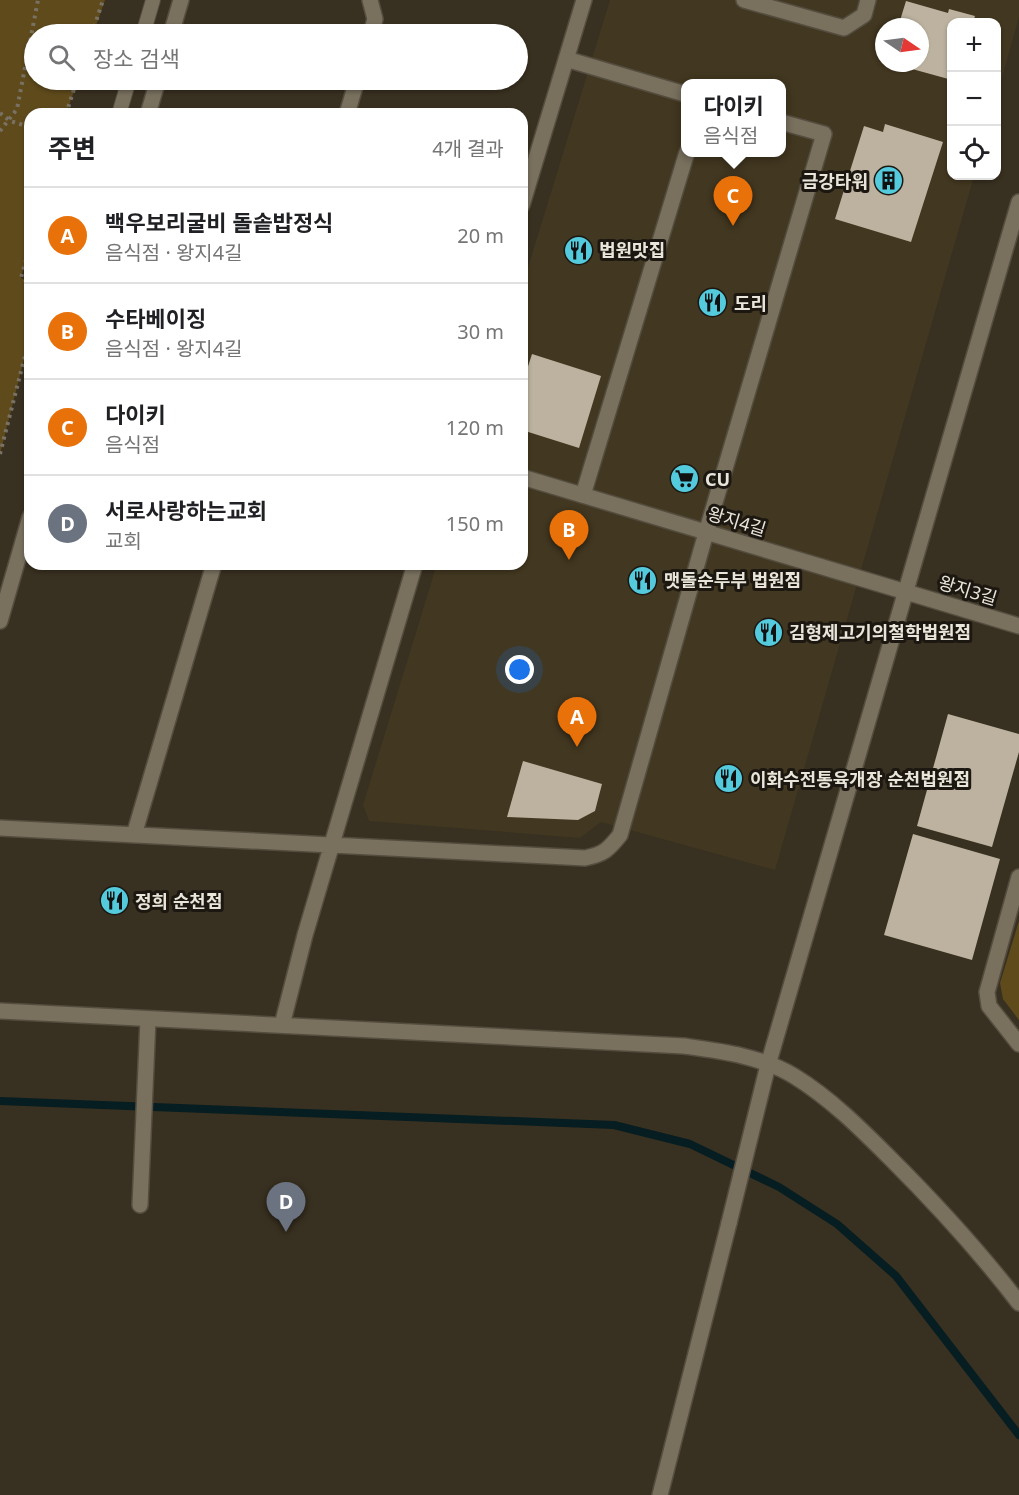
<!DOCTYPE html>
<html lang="ko">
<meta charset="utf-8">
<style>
:root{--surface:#fff;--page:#f2f2f2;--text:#202124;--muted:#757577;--line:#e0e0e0;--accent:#1a73e8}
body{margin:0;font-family:"Noto Sans","Noto Sans KR",sans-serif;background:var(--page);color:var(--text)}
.controls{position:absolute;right:18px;top:18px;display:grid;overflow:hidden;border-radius:12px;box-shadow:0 2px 4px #0004}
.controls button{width:54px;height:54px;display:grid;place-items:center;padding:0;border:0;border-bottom:2px solid var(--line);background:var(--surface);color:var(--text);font:30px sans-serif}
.compass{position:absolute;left:875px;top:18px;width:54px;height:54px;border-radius:50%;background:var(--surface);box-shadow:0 2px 4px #0004;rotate:103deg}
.you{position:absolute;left:520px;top:670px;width:21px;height:21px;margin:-15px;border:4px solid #fff;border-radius:50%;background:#1a73e8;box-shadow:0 0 0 9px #1a73e833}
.badge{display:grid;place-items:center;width:39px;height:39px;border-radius:50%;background:var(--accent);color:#fff;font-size:20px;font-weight:700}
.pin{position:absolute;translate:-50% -50px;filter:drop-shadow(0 2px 3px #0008)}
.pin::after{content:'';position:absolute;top:32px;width:21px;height:18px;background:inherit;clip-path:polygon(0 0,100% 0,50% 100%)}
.popup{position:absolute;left:681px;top:79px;width:105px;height:78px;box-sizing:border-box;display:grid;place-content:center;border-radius:12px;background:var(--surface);filter:drop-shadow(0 2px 4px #0005);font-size:20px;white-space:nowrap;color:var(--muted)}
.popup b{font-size:22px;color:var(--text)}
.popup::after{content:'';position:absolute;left:50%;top:100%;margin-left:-12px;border:12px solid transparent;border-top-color:var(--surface)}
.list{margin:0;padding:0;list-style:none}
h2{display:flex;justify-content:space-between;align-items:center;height:78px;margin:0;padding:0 24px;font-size:26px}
h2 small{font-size:20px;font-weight:400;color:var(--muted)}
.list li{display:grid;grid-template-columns:39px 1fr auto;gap:18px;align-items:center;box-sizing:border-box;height:96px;padding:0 24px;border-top:2px solid var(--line)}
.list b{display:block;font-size:22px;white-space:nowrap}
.list p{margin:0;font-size:20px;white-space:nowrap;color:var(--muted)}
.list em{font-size:20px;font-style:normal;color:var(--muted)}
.icon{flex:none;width:33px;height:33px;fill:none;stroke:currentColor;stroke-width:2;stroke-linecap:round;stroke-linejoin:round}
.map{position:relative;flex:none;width:1019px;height:1495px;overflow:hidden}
.search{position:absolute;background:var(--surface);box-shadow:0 2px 4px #0004;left:24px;top:24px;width:504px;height:66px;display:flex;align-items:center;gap:15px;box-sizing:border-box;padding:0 21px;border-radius:33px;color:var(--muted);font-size:22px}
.panel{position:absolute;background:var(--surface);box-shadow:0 2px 4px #0004;left:24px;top:108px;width:504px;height:462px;border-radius:18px}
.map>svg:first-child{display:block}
.built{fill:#423720;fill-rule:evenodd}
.green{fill:#5f4a1c}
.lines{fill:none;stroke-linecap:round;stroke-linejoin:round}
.stream{stroke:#061d21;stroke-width:8}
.building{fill:#bcb29f}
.service-casing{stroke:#544d3f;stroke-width:16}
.pedestrian-casing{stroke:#544d3f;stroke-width:18}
.minor-casing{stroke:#544d3f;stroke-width:18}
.tertiary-casing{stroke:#544d3f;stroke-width:18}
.path{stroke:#797264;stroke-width:4;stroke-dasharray:3 4.5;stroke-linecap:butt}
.service{stroke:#79705e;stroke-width:14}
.pedestrian{stroke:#79705e;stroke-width:15}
.minor{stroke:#79705e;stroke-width:15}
.tertiary{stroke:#79705e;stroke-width:15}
.labels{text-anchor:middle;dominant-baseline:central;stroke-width:6;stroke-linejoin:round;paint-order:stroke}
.poi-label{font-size:18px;font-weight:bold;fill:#eae5da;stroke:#1c1811;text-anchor:start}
.street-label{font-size:18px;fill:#eae5da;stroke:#1c1811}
</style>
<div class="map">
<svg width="1019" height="1495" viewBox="0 0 1019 1495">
<rect width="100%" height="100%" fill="#383020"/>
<path class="built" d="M610,0H1019V17L997,96L996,22H952V176H974L775,870L601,822L580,838L369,821L363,805L437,564H522V287ZM884,27H920V63H884ZM685,83H781V152H685Z"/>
<path class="green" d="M0,0H105L93,34H34V80H78L66,114H30V245L21,278L30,282V336L0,454Z
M1019,921V1020L1003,999L1000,983Z"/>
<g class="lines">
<path class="stream" d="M0,1101L614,1125L690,1144L779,1187L837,1224L896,1276L1019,1435"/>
</g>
<path class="building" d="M906,1L948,13L949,9L975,16L973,22H952V80L894,64L920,63V27H898Z
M885,124L943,142L911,242L835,219L864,126L883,132Z
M532,354L601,376L579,448L522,430V385Z
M948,714L1019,734V752L992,847L917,826Z
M523,761L602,784L595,811L578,820L507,817Z
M913,834L1000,859L972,960L884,935Z"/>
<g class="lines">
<defs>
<path id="service" d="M143,34L153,0
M119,114L129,80"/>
<path id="pedestrian" d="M583,495L687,152"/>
<path id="minor" d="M370,0L375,19L371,34
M744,0L844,28L864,15L868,0
M171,34L181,0
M566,59L685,94
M148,114L158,80
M347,114L357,80
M522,205L584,0
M522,477L906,592
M0,621L30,517
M0,828L585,858C604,854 608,850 620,835L706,533L824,134L781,122
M134,835L214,564
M1019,877L987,992L989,1006L1019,1044
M282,1025L305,935L415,564
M140,1205L148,1019
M729,1223L768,1065"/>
<path id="tertiary" d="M906,592L1019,626
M0,1011L684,1046C720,1051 761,1056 794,1076C830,1098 861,1129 891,1159C936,1204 980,1252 1019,1303
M768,1065L1019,202
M660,1495L729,1223"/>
</defs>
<use href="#service" class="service-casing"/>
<use href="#pedestrian" class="pedestrian-casing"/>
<use href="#minor" class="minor-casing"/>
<use href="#tertiary" class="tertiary-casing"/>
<path class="path" d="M92,34L103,0
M0,113L10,121L30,127
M66,114L77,80
M0,131L17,109L38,0
M30,245L21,278L30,282
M0,454L30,336"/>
<use href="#service" class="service"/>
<use href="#pedestrian" class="pedestrian"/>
<use href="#minor" class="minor"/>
<use href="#tertiary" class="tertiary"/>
</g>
<defs>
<symbol id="building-disc" viewBox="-11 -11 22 22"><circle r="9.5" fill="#54cadd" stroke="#1c1811"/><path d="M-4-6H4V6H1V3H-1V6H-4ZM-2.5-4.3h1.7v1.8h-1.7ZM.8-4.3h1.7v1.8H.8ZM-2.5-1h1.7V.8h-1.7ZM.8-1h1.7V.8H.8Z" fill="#111"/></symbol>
<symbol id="restaurant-disc" viewBox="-11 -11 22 22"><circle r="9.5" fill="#54cadd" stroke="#1c1811"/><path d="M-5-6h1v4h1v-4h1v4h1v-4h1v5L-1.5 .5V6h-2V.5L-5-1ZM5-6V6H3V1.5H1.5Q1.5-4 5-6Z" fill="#111"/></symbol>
<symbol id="supermarket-disc" viewBox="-11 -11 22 22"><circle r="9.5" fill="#54cadd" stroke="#1c1811"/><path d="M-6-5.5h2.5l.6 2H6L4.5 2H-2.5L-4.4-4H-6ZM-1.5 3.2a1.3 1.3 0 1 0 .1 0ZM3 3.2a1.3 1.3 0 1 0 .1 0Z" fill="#111"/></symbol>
</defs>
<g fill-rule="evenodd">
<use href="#building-disc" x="872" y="164" width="33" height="33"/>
<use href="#restaurant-disc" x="562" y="234" width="33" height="33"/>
<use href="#restaurant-disc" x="696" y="286" width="33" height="33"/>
<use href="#supermarket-disc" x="668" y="462" width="33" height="33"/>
<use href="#restaurant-disc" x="626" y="564" width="33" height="33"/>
<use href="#restaurant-disc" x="752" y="616" width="33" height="33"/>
<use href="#restaurant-disc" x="712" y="762" width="33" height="33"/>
<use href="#restaurant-disc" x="98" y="884" width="33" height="33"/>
</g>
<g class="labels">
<g class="poi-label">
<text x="868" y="181" text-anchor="end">금강타워</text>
<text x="599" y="250">법원맛집</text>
<text x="734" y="303">도리</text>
<text x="705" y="479">CU</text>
<text x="664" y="580">맷돌순두부 법원점</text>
<text x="789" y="632">김형제고기의철학법원점</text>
<text x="750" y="779">이화수전통육개장 순천법원점</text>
<text x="135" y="901">정희 순천점</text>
</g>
<g class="street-label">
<text transform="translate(737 521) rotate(17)">왕지4길</text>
<text transform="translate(968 590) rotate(17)">왕지3길</text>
</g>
</g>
</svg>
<div class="controls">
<button>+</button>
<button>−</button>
<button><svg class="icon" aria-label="locate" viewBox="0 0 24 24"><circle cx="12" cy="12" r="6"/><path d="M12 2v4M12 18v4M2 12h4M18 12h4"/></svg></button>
</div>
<svg class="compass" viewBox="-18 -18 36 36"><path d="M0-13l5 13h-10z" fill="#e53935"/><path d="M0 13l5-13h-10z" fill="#757577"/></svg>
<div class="you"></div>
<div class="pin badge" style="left:577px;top:747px;background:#e8710a">A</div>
<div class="pin badge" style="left:569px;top:560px;background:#e8710a">B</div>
<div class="pin badge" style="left:733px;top:226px;background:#e8710a">C</div>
<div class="popup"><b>다이키</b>음식점</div>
<div class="pin badge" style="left:286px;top:1232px;background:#6b7280">D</div>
<div class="search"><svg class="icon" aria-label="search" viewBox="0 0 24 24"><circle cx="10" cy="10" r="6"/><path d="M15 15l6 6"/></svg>장소 검색</div>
<section class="panel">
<h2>주변<small>4개 결과</small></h2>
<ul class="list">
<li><span class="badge" style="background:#e8710a">A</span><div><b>백우보리굴비 돌솥밥정식</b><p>음식점 · 왕지4길</p></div><em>20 m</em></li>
<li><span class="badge" style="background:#e8710a">B</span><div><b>수타베이징</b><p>음식점 · 왕지4길</p></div><em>30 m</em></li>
<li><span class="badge" style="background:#e8710a">C</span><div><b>다이키</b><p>음식점</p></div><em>120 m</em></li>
<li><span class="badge" style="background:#6b7280">D</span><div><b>서로사랑하는교회</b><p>교회</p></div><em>150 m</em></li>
</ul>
</section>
</div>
